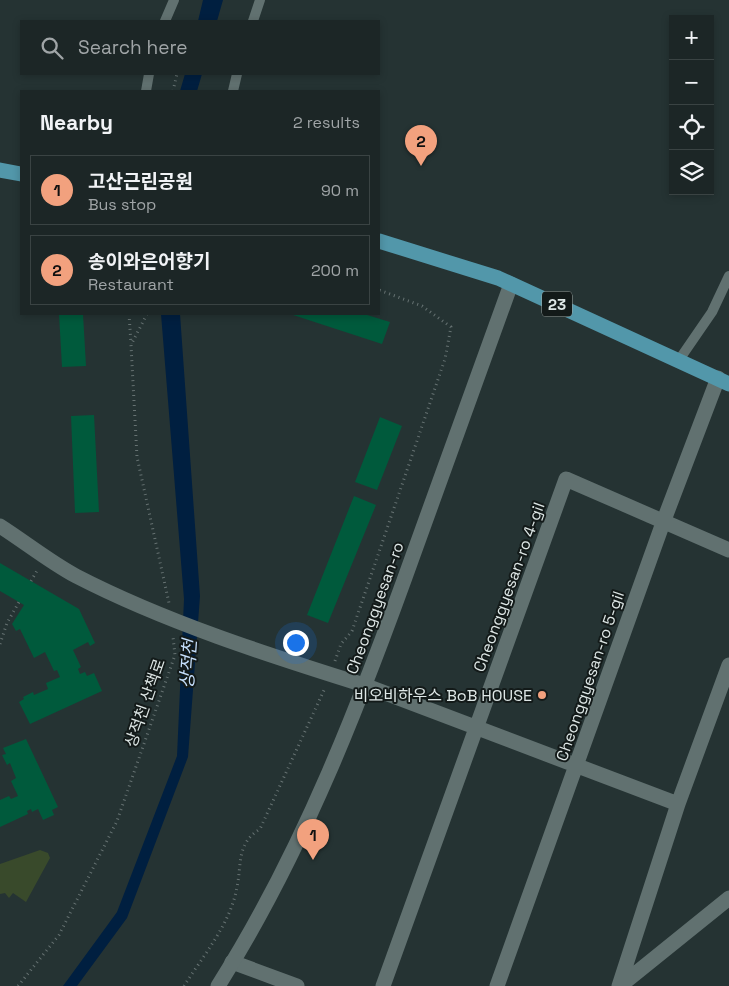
<!DOCTYPE html>
<meta charset="utf-8">
<style>
:root{--surface:#1c2626;--page:#252e2e;--text:#f1f3f6;--muted:#a0a5a7;--line:#3a4343;--accent:#f2a17e}
body{margin:0;font-family:"Space Grotesk","Noto Sans KR",sans-serif;background:var(--page);color:var(--text)}
.controls{position:absolute;right:15px;top:15px;display:grid;overflow:hidden;border-radius:0px;box-shadow:0 2px 8px #0003}
.controls button{width:45px;height:45px;display:grid;place-items:center;padding:0;border:0;border-bottom:1px solid var(--line);background:var(--surface);color:var(--text);font:25px sans-serif}
.you{position:absolute;left:295px;top:642px;width:18px;height:18px;margin:-12px;border:4px solid #fff;border-radius:50%;background:#1a73e8;box-shadow:0 0 0 8px #1a73e833}
.badge{display:grid;place-items:center;width:32px;height:32px;border-radius:50%;background:var(--accent);color:#111;font-size:16px;font-weight:700}
.pin{position:absolute;translate:-50% -41px;filter:drop-shadow(0 1px 2px #0008)}
.pin::after{content:'';position:absolute;top:26px;width:18px;height:15px;background:inherit;clip-path:polygon(0 0,100% 0,50% 100%)}
.list{margin:0;padding:0;list-style:none}
h2{display:flex;justify-content:space-between;align-items:center;height:65px;margin:0;padding:0 20px;font-size:21px}
h2 small{font-size:16px;font-weight:400;color:var(--muted)}
.list li{display:grid;grid-template-columns:32px 1fr auto;gap:15px;align-items:center;box-sizing:border-box;height:70px;margin:0 10px 10px;padding:0 10px;border:1px solid var(--line);border-radius:0px}
.list b{display:block;font-size:19px;white-space:nowrap}
.list p{margin:0;font-size:16px;white-space:nowrap;color:var(--muted)}
.list em{font-size:16px;font-style:normal;color:var(--muted)}
.icon{flex:none;width:28px;height:28px;fill:none;stroke:currentColor;stroke-width:2;stroke-linecap:round;stroke-linejoin:round}
.map{position:relative;flex:none;width:729px;height:986px;overflow:hidden}
.search{position:absolute;background:var(--surface);box-shadow:0 2px 8px #0003;left:20px;top:20px;width:360px;height:55px;display:flex;align-items:center;gap:12px;box-sizing:border-box;padding:0 18px;border-radius:0px;color:var(--muted);font-size:19px}
.panel{position:absolute;background:var(--surface);box-shadow:0 2px 8px #0003;left:20px;top:90px;width:360px;height:225px;border-radius:0px}
.map>svg:first-child{display:block}
.green{fill:#394a2b}
.water{fill:#001f40}
.building{fill:#005a3c}
.lines{fill:none;stroke-linecap:round;stroke-linejoin:round}
.path{stroke:#667272;stroke-width:3;stroke-dasharray:1 4;stroke-linecap:butt}
.lane{stroke:#617170;stroke-width:10}
.street{stroke:#617170;stroke-width:15}
.secondary{stroke:#617170;stroke-width:15}
.primary{stroke:#5297aa;stroke-width:15}
.poi-dot{fill:#f2a17e;stroke:#131a19;stroke-width:2}
.labels{text-anchor:middle;dominant-baseline:central;stroke-width:4;stroke-linejoin:round;paint-order:stroke}
.shield{fill:#131a19;stroke:#a1aaa8;stroke-width:1}
.shield-label{font-size:15px;font-weight:bold;fill:#dee7e6}
.street-label{font-size:16px;fill:#dee7e6;stroke:#131a19}
.poi-label{font-size:16px;fill:#dee7e6;stroke:#131a19;text-anchor:end}
.water-label{font-size:18px;font-style:italic;fill:#c5dffc;stroke:#131a19}
</style>
<div class="map">
<svg width="729" height="986" viewBox="0 0 729 986">
<rect width="100%" height="100%" fill="#253333"/>
<path class="green" d="M40,850L48,853L50,858L26,902L13,893L9,898L5,893L0,894V864Z"/>
<path class="water" d="M203,0H223L217,21H198Z
M185,74H202L197,91H180Z
M161,314H180L200,596L188,757L127,918L77,986H63L117,912L177,756L184,599Z"/>
<path class="building" d="M59,314H83L86,366L62,367Z
M290,314H364L390,322L382,344Z
M94,415L99,512L75,513L71,416Z
M380,417L402,426L377,490L355,482Z
M354,496L376,505L328,623L307,615Z
M0,563L79,609L95,643L90,646L88,642L73,650L81,667L78,669L80,674L85,672L87,676L94,673L102,691L30,724L19,702L24,699L23,697L33,692L34,695L48,689L46,683L60,677L57,670L54,671L45,652L34,658L20,629L16,631L12,624L24,605L0,591Z
M26,739L58,807L52,810L54,815L43,820L38,809L32,812L31,809L27,811L28,814L0,827V800L9,796L11,799L18,796L11,781L16,778L10,763L7,765L2,755L6,754L3,748Z"/>
<g class="lines">
<path class="path" d="M173,91L177,74
M129,314L131,344
M147,314L131,345L137,457L169,603
M31,581L38,569
M0,644L7,623L19,602
M335,661L341,644L352,631L445,359L451,327L422,306L379,290
M18,986L59,935L117,821L175,655L173,637
M184,986C203,956 231,923 237,887C242,864 236,844 260,829L325,688"/>
<path class="lane" d="M165,21L174,0
M253,21L260,0
M146,91L149,74
M233,91L237,74
M679,360L712,312L729,276"/>
<path class="street" d="M0,526C25,542 50,562 76,576C165,622 268,655 364,685L678,804
M232,962L297,986
M383,986L566,479L729,550
M497,986L664,520L718,378
M619,986L678,804L729,665
M620,986L729,898"/>
<path class="secondary" d="M218,986C304,850 362,698 416,547C448,459 479,371 511,284"/>
<path class="primary" d="M0,170L21,174
M379,241L498,278L729,384"/>
</g>
<circle class="poi-dot" cx="542" cy="695" r="5"/>
<g class="labels">
<rect class="shield" x="542" y="291.5" width="30" height="25" rx="4"/>
<g class="shield-label">
<text x="557" y="304">23</text>
</g>
<g class="street-label">
<text transform="translate(509 587) rotate(-70)">Cheonggyesan-ro 4-gil</text>
<text transform="translate(375 608) rotate(-70)">Cheonggyesan-ro</text>
<text transform="translate(590 676) rotate(-71)">Cheonggyesan-ro 5-gil</text>
<text transform="translate(145 703) rotate(-71)">상적천 산책로</text>
</g>
<g class="poi-label">
<text x="532" y="695">비오비하우스 BoB HOUSE</text>
</g>
<g class="water-label">
<text transform="translate(188 664) rotate(-86)">상적천</text>
</g>
</g>
</svg>
<div class="controls">
<button>+</button>
<button>−</button>
<button><svg class="icon" aria-label="locate" viewBox="0 0 24 24"><circle cx="12" cy="12" r="6"/><path d="M12 2v4M12 18v4M2 12h4M18 12h4"/></svg></button>
<button><svg class="icon" aria-label="layers" viewBox="0 0 24 24"><path d="M12 4l9 5-9 5-9-5zM3 14l9 5 9-5"/></svg></button>
</div>
<div class="you"></div>
<div class="pin badge" style="left:313px;top:860px">1</div>
<div class="pin badge" style="left:421px;top:166px">2</div>
<div class="search"><svg class="icon" aria-label="search" viewBox="0 0 24 24"><circle cx="10" cy="10" r="6"/><path d="M15 15l6 6"/></svg>Search here</div>
<section class="panel">
<h2>Nearby<small>2 results</small></h2>
<ul class="list">
<li><span class="badge">1</span><div><b>고산근린공원</b><p>Bus stop</p></div><em>90 m</em></li>
<li><span class="badge">2</span><div><b>송이와은어향기</b><p>Restaurant</p></div><em>200 m</em></li>
</ul>
</section>
</div>
